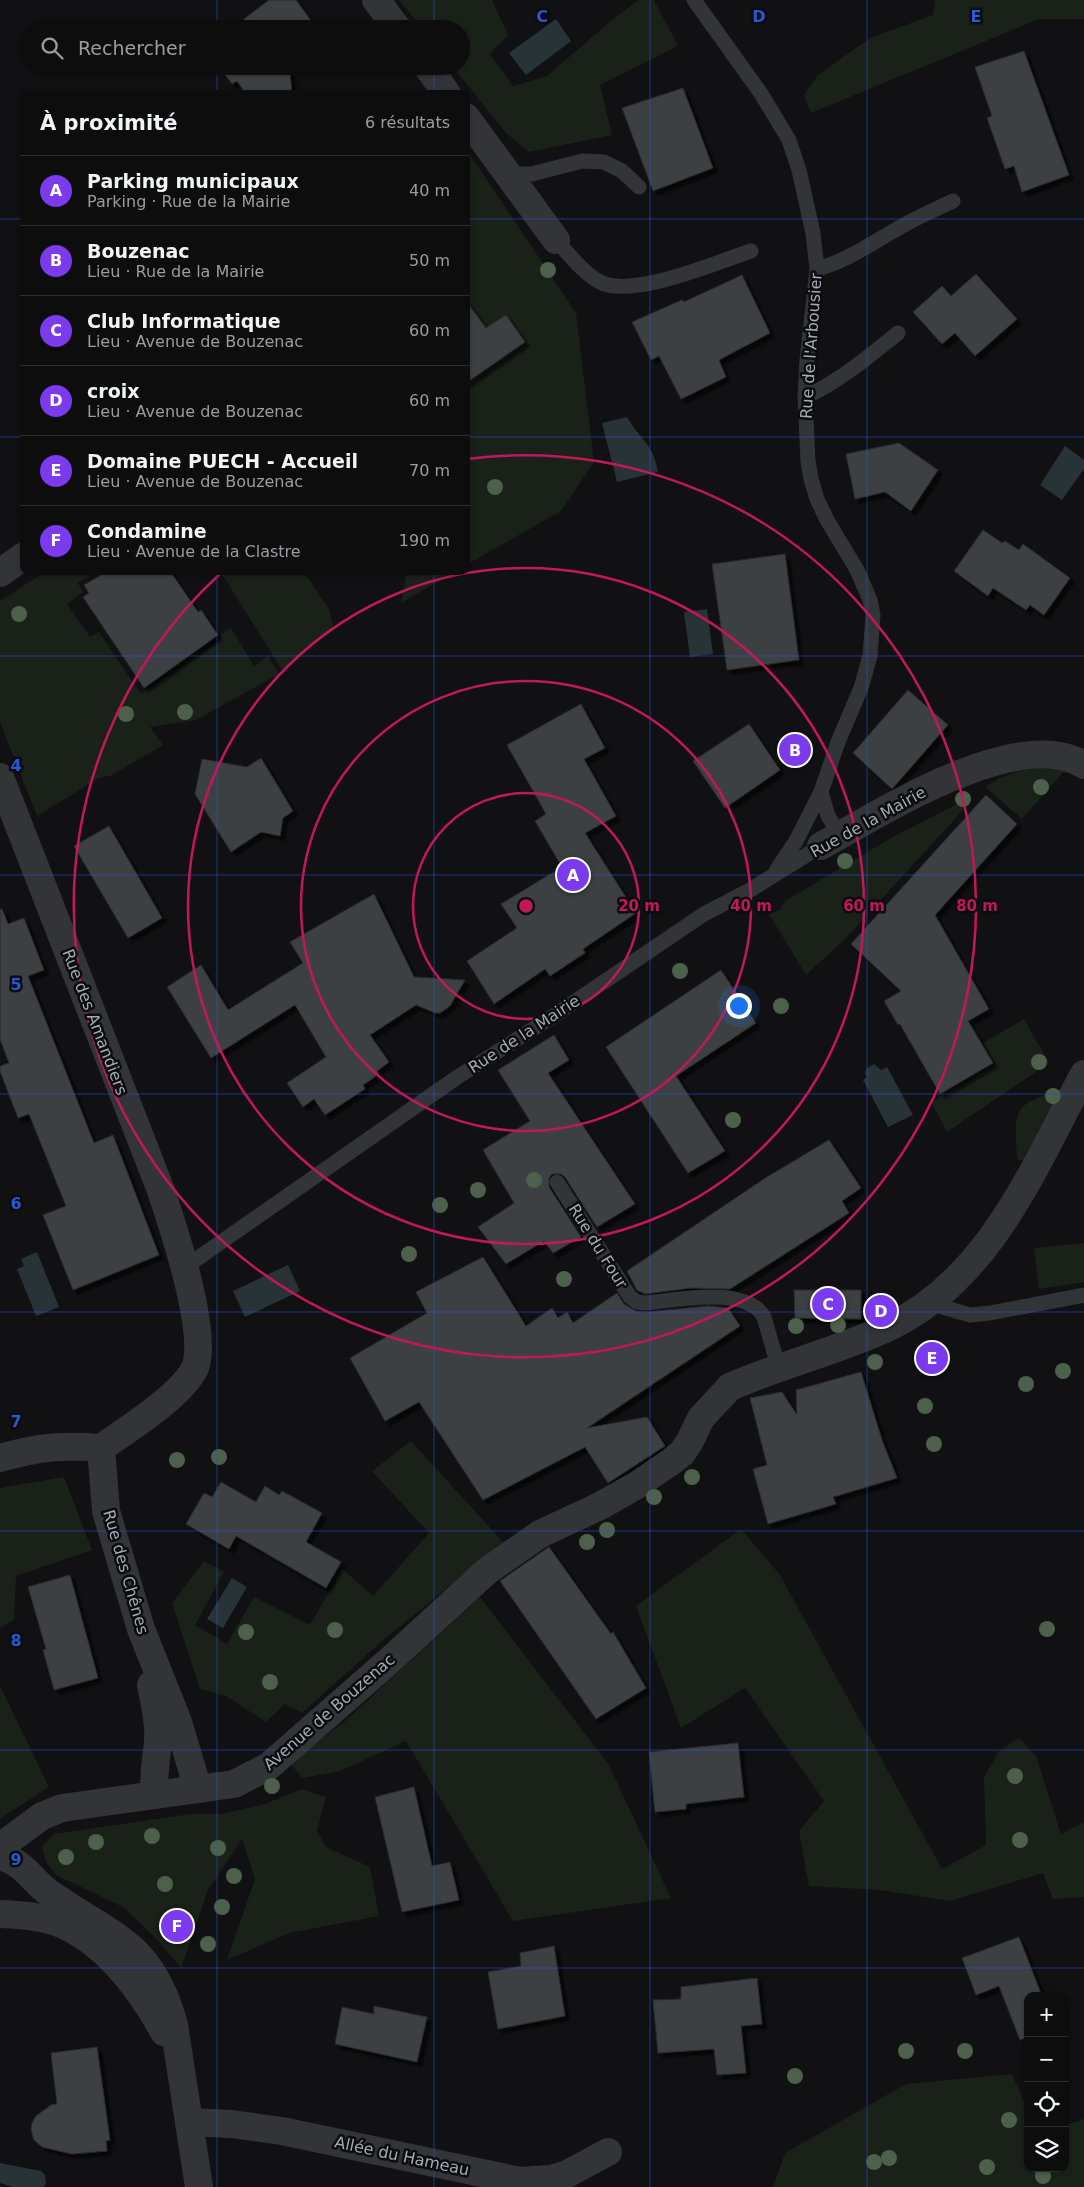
<!DOCTYPE html>
<html lang="fr">
<meta charset="utf-8">
<style>
:root{--surface:#0d0d0e;--page:#1b1b1c;--text:#f1f3f6;--muted:#9a9c9e;--line:#2d2d2e;--accent:#7c3aed}
body{margin:0;font-family:"DejaVu Sans",sans-serif;background:var(--page);color:var(--text)}
.controls{position:absolute;right:15px;bottom:15px;display:grid;overflow:hidden;border-radius:10px;box-shadow:0 1px 4px #0004}
.controls button{width:45px;height:45px;display:grid;place-items:center;padding:0;border:0;border-bottom:1px solid var(--line);background:var(--surface);color:var(--text);font:25px sans-serif}
.you{position:absolute;left:738px;top:1005px;width:18px;height:18px;margin:-12px;border:4px solid #fff;border-radius:50%;background:#1a73e8;box-shadow:0 0 0 8px #1a73e833}
.badge{display:grid;place-items:center;width:32px;height:32px;border-radius:50%;background:var(--accent);color:#fff;font-size:16px;font-weight:700}
.pin{position:absolute;translate:-50% -50%;border:2px solid #fff;box-shadow:0 1px 5px #0006}
.list{margin:0;padding:0;list-style:none}
h2{display:flex;justify-content:space-between;align-items:center;height:65px;margin:0;padding:0 20px;font-size:21px}
h2 small{font-size:16px;font-weight:400;color:var(--muted)}
.list li{display:grid;grid-template-columns:32px 1fr auto;gap:15px;align-items:center;box-sizing:border-box;height:70px;padding:0 20px;border-top:1px solid var(--line)}
.list b{display:block;font-size:19px;white-space:nowrap}
.list p{margin:0;font-size:16px;white-space:nowrap;color:var(--muted)}
.list em{font-size:16px;font-style:normal;color:var(--muted)}
.icon{flex:none;width:28px;height:28px;fill:none;stroke:currentColor;stroke-width:2;stroke-linecap:round;stroke-linejoin:round}
.map{position:relative;flex:none;width:1084px;height:2187px;overflow:hidden}
.search{position:absolute;background:var(--surface);box-shadow:0 1px 4px #0004;left:20px;top:20px;width:450px;height:55px;display:flex;align-items:center;gap:12px;box-sizing:border-box;padding:0 18px;border-radius:28px;color:var(--muted);font-size:19px}
.panel{position:absolute;background:var(--surface);box-shadow:0 1px 4px #0004;left:20px;top:90px;width:450px;height:485px;border-radius:10px}
.map>svg:first-child{display:block}
.green{fill:#1a2119}
.water{fill:#273337}
.building{fill:#3d4043;stroke:#2b2c2f;filter:url(#shadow)}
.lines{fill:none;stroke-linecap:round;stroke-linejoin:round}
.service{stroke:#323438;stroke-width:15}
.minor{stroke:#323438;stroke-width:28}
.tertiary{stroke:#323438;stroke-width:28}
.tree{fill:#4c604b}
.grid{fill:none;stroke:#2a57d4;stroke-width:1;stroke-opacity:0.55}
.ring{fill:none;stroke:#c2185b;stroke-width:2.5}
.labels{text-anchor:middle;dominant-baseline:central;stroke-width:5;stroke-linejoin:round;paint-order:stroke}
.street-label{font-size:16px;fill:#a2abb4;stroke:#0c0c0e}
.grid-label{font-size:16px;text-anchor:middle;font-weight:bold;fill:#2a57d4;stroke:#0c0c0e;stroke-width:5;stroke-linejoin:round;paint-order:stroke}
.centre{fill:#c2185b;stroke:#0c0c0e;stroke-width:2.5}
.ring-label{font-size:15px;text-anchor:middle;font-weight:bold;fill:#c2185b;stroke:#0c0c0e;stroke-width:5;stroke-linejoin:round;paint-order:stroke}
</style>
<div class="map">
<svg width="1084" height="2187" viewBox="0 0 1084 2187">
<defs>
<filter id="shadow"><feDropShadow dx="4.5" dy="4.5" stdDeviation="1" flood-color="#0009"/></filter>
</defs>
<rect width="100%" height="100%" fill="#111113"/>
<path class="green" d="M399,0H492L508,35L490,54L513,86L547,76L618,15L639,0H654L678,46L600,85L612,135L529,152L506,133L452,66H461V29H422Z
M935,0H1084V19H1039L811,113L804,95L817,76L870,38L933,15Z
M466,153L471,156L576,313L594,462L561,511L466,565Z
M46,571H98L78,583L83,592L67,604L90,637L99,632L141,694L219,641L221,634L231,628L254,666L268,656L279,674L196,720L150,727L163,745L112,775L97,779L37,816L0,722V601Z
M220,571H303L329,609L333,627L282,670Z
M407,571H456L401,603Z
M1032,766L1068,767L1022,819L985,787L1000,778Z
M961,802L963,810L847,937L806,975L769,914L780,910L785,901L898,834Z
M1024,1019L1049,1063L947,1132L931,1102L995,1064L983,1043Z
M1054,1090H1059L1060,1096L1023,1160H1018C1016,1153 1016,1145 1016,1137C1014,1102 1026,1105 1054,1090Z
M1084,1243V1282L1039,1289L1034,1248Z
M411,1441L503,1542L381,1642L302,1713L285,1704L266,1722L226,1696L200,1689L172,1603L204,1561L224,1572L195,1625L227,1644L254,1597L310,1625L342,1569L373,1596L429,1533L372,1471Z
M64,1477L92,1550L16,1576L14,1620L0,1628V1488Z
M741,1529L780,1575L942,1869L986,1845L984,1777L999,1751L1019,1738L1036,1756L1061,1834L1084,1822V1897L1053,1899L1043,1873L950,1901L879,1890L809,1886L799,1831L824,1801L745,1688L681,1728L636,1606Z
M480,1597L609,1765L671,1898L513,1921L406,1741L340,1771L302,1778L290,1763L344,1722Z
M0,1686L49,1787L0,1819Z
M302,1789L326,1797L317,1831L326,1847L370,1867L379,1916L289,1933L227,1960L255,1879L242,1839L208,1890L181,1968L156,1938L123,1907L56,1875L45,1860L42,1846L54,1834L191,1814H221L265,1804Z
M1012,2074L1028,2111V2168H1065V2125L1084,2119V2187H773L785,2153L906,2084Z"/>
<path class="water" d="M556,19L571,41L526,75L509,53Z
M627,417C641,441 653,443 658,472L617,482L602,423Z
M1065,446L1084,460V469L1062,500L1040,485Z
M707,609L713,654L690,657L684,612Z
M874,1064L881,1070L887,1067L913,1115L888,1127L863,1080L867,1077L865,1074L866,1069Z
M37,1252L59,1307L36,1316L17,1269L24,1266L21,1259Z
M288,1265L300,1291L245,1317L233,1291Z
M232,1578L247,1587L223,1628L207,1619Z
M0,2163L41,2171L45,2175L46,2184L43,2187H13L0,2183Z"/>
<path class="building" d="M269,0H296L317,29H231Z
M1024,51L1069,175L1022,192L1014,166L1005,169L987,118L992,116L975,67Z
M219,66H286L290,72L292,94H246L237,81L232,84Z
M683,88L713,168L653,191L622,108Z
M976,274L1017,319L975,356L955,333L942,344L913,312L942,286L951,296Z
M742,275L770,333L719,360L726,377L681,399L659,356L651,360L632,322L682,300L684,302Z
M466,301L486,328L506,315L525,342L466,383Z
M899,443L938,470L911,511L885,492L855,499L846,454Z
M983,530L1002,543L1005,541L1019,550L1023,544L1070,578L1044,615L1030,605L1026,610L993,588L988,596L954,571Z
M785,554L799,660L727,670L712,564Z
M108,571H170L198,612L201,610L218,635L144,688L83,597L89,593L84,585Z
M908,690L948,725L892,789L853,753Z
M581,704L605,748L584,759L616,816L585,833L636,913L583,949L585,953L550,976L545,969L494,1004L467,961L517,928L501,904L562,867L535,821L546,814L507,745Z
M749,724L780,770L725,808L693,761Z
M261,758L293,811L283,818L280,836L261,832L231,852L195,794L202,759L247,767Z
M986,795L1017,824L935,915L989,1009L968,1021L993,1063L940,1094L900,1024L898,1025L884,1001L901,991L851,944Z
M109,826L162,918L128,938L74,846Z
M374,894L414,977L465,980L450,1006L440,1013H435L416,1005L370,1035L389,1062L377,1071L379,1074L363,1085L365,1089L325,1115L314,1099L303,1107L287,1083L326,1057L295,1005L211,1058L167,987L201,965L228,1010L303,963L290,942Z
M0,909H2L8,924L24,918L44,970L28,976L94,1143L113,1135L159,1255L73,1290L43,1215L66,1206L29,1114L18,1118L0,1071V1066L9,1063L0,1039Z
M721,970L756,1023L676,1076L725,1151L688,1173L606,1047Z
M554,1035L569,1060L548,1073L635,1204L597,1227L565,1177L561,1174H552L549,1178V1187L581,1237L553,1253L544,1241L506,1264L478,1227L514,1203L483,1150L530,1121L498,1070Z
M829,1140L861,1188L842,1201L849,1213L730,1289L691,1288L645,1294L637,1290L627,1271L767,1177Z
M483,1257L526,1326L552,1308L558,1318L567,1312L573,1323L617,1293L624,1304L636,1311L646,1312L709,1306L728,1308L740,1326L587,1428L647,1417L665,1446L608,1483L585,1447L483,1500L419,1402L385,1421L350,1358L427,1313L416,1292Z
M794,1290H861V1319L795,1318Z
M861,1372L882,1440L897,1478L833,1497L836,1504L768,1524L753,1469L767,1465L750,1398L782,1392L797,1415L796,1390Z
M221,1482L256,1502L265,1486L279,1495L282,1491L322,1513L306,1542L341,1562L326,1588L236,1536L229,1549L186,1524L204,1493L212,1497Z
M549,1547L611,1634L613,1632L646,1688L596,1719L500,1581Z
M70,1575L98,1678L54,1690L43,1650L46,1649L28,1587Z
M738,1743L744,1797L686,1804V1809L655,1812L649,1752Z
M414,1787L432,1866L450,1862L459,1900L402,1912L375,1797Z
M1019,1937L1042,1996H1028V2037L1020,2040L999,1986L976,1995L962,1958Z
M554,1946L565,2016L498,2029L488,1972L521,1966L520,1953Z
M757,1978L762,2024L741,2026L746,2073L717,2075L714,2049L658,2053L653,2000L681,1999V1987Z
M374,2006L427,2017L417,2062L335,2044L342,2007L374,2014Z
M97,2047L110,2140L106,2141L107,2151L72,2154L42,2147L34,2140L31,2130L32,2123L36,2116L51,2105L57,2104L51,2053Z"/>
<g class="lines">
<path class="service" d="M694,0L762,95L789,140L799,170L813,233L817,269L807,360L805,397L808,461L811,479L817,499L827,520L857,570L870,600L873,615L870,656L861,688L838,742L821,792L828,816L840,835
M509,174H532L582,161L604,162L622,171L639,187
M556,240C569,254 583,273 600,282C632,299 717,262 751,251
M817,269C847,261 870,244 897,229C915,218 934,210 953,201
M805,397C840,381 869,356 898,333
M776,871L796,841L821,792
M557,1182L630,1297L637,1302L645,1303C676,1300 746,1285 764,1317L779,1369
M184,1268L456,1078L558,1013L704,914L750,890L821,846
M929,1303L970,1315L990,1313L1084,1295"/>
<path class="minor" d="M376,0L398,29
M427,66L447,94
M466,117L556,240
M0,573L24,556
M0,777L160,1188C172,1223 211,1339 194,1370C178,1398 128,1429 101,1448
M821,846C880,813 1019,724 1084,765
M0,1458C39,1447 61,1445 101,1448L106,1511L141,1629L178,1722L198,1789
M540,1534L600,1506L637,1485L672,1461L682,1453L690,1441L701,1418L730,1387
M151,1685C154,1702 160,1722 158,1740C157,1759 152,1775 155,1795
M189,2122L232,2124L282,2131L520,2181L551,2179L567,2174L608,2152"/>
<path class="tertiary" d="M730,1387C782,1364 838,1351 889,1327C990,1279 1034,1167 1084,1074
M0,1847L42,1816L62,1808L234,1784L269,1766L389,1661L487,1571L540,1534
M0,1856C27,1864 31,1881 52,1895C114,1938 152,1943 174,2025L199,2187
M0,1914C21,1915 44,1916 64,1925C109,1946 141,1990 164,2032"/>
</g>
<g class="tree">
<circle cx="548" cy="270" r="8"/>
<circle cx="495" cy="487" r="8"/>
<circle cx="19" cy="614" r="8"/>
<circle cx="185" cy="712" r="8"/>
<circle cx="126" cy="714" r="8"/>
<circle cx="1041" cy="787" r="8"/>
<circle cx="963" cy="799" r="8"/>
<circle cx="845" cy="861" r="8"/>
<circle cx="680" cy="971" r="8"/>
<circle cx="781" cy="1006" r="8"/>
<circle cx="1039" cy="1062" r="8"/>
<circle cx="1053" cy="1096" r="8"/>
<circle cx="733" cy="1120" r="8"/>
<circle cx="534" cy="1180" r="8"/>
<circle cx="478" cy="1190" r="8"/>
<circle cx="440" cy="1205" r="8"/>
<circle cx="409" cy="1254" r="8"/>
<circle cx="564" cy="1279" r="8"/>
<circle cx="838" cy="1325" r="8"/>
<circle cx="796" cy="1326" r="8"/>
<circle cx="875" cy="1362" r="8"/>
<circle cx="1063" cy="1371" r="8"/>
<circle cx="1026" cy="1384" r="8"/>
<circle cx="925" cy="1406" r="8"/>
<circle cx="934" cy="1444" r="8"/>
<circle cx="219" cy="1457" r="8"/>
<circle cx="177" cy="1460" r="8"/>
<circle cx="692" cy="1477" r="8"/>
<circle cx="654" cy="1497" r="8"/>
<circle cx="607" cy="1530" r="8"/>
<circle cx="587" cy="1542" r="8"/>
<circle cx="1047" cy="1629" r="8"/>
<circle cx="335" cy="1630" r="8"/>
<circle cx="246" cy="1632" r="8"/>
<circle cx="270" cy="1682" r="8"/>
<circle cx="1015" cy="1776" r="8"/>
<circle cx="272" cy="1786" r="8"/>
<circle cx="152" cy="1836" r="8"/>
<circle cx="1020" cy="1840" r="8"/>
<circle cx="96" cy="1842" r="8"/>
<circle cx="218" cy="1848" r="8"/>
<circle cx="66" cy="1857" r="8"/>
<circle cx="234" cy="1876" r="8"/>
<circle cx="165" cy="1884" r="8"/>
<circle cx="222" cy="1907" r="8"/>
<circle cx="208" cy="1944" r="8"/>
<circle cx="906" cy="2051" r="8"/>
<circle cx="965" cy="2051" r="8"/>
<circle cx="795" cy="2076" r="8"/>
<circle cx="1009" cy="2120" r="8"/>
<circle cx="889" cy="2158" r="8"/>
<circle cx="874" cy="2162" r="8"/>
<circle cx="987" cy="2167" r="8"/>
<circle cx="1043" cy="2176" r="8"/>
</g>
<path class="grid" d="M217,0V29M434,0V29M650,0V2187M867,0V2187M217,66V94M434,66V94M0,219H24M466,219H1084M0,437H24M466,437H1084M217,571V2187M434,571V2187M0,656H1084M0,875H1084M0,1094H1084M0,1312H1084M0,1531H1084M0,1750H1084M0,1968H1084"/>
<g class="ring">
<circle cx="526" cy="906" r="113"/>
<circle cx="526" cy="906" r="225"/>
<circle cx="526" cy="906" r="338"/>
<path d="M467 459A451 451 0 1 1 221 573"/>
</g>
<g class="labels">
<g class="street-label">
<text transform="translate(811 346) rotate(-86)">Rue de l'Arbousier</text>
<text transform="translate(868 822) rotate(-29)">Rue de la Mairie</text>
<text transform="translate(95 1022) rotate(69)">Rue des Amandiers</text>
<text transform="translate(524 1034) rotate(-33)">Rue de la Mairie</text>
<text transform="translate(598 1246) rotate(58)">Rue du Four</text>
<text transform="translate(126 1572) rotate(74)">Rue des Chênes</text>
<text transform="translate(329 1712) rotate(-41)">Avenue de Bouzenac</text>
<text transform="translate(402 2156) rotate(12)">Allée du Hameau</text>
</g>
</g>
<g class="grid-label">
<text x="542" y="22">C</text>
<text x="759" y="22">D</text>
<text x="976" y="22">E</text>
<text x="16" y="771">4</text>
<text x="16" y="990">5</text>
<text x="16" y="1209">6</text>
<text x="16" y="1427">7</text>
<text x="16" y="1646">8</text>
<text x="16" y="1865">9</text>
</g>
<circle cx="526" cy="906" r="8" class="centre"/>
<g class="ring-label">
<text x="639" y="911">20 m</text>
<text x="751" y="911">40 m</text>
<text x="864" y="911">60 m</text>
<text x="977" y="911">80 m</text>
</g>
</svg>
<div class="controls">
<button>+</button>
<button>−</button>
<button><svg class="icon" aria-label="locate" viewBox="0 0 24 24"><circle cx="12" cy="12" r="6"/><path d="M12 2v4M12 18v4M2 12h4M18 12h4"/></svg></button>
<button><svg class="icon" aria-label="layers" viewBox="0 0 24 24"><path d="M12 4l9 5-9 5-9-5zM3 14l9 5 9-5"/></svg></button>
</div>
<div class="you"></div>
<div class="pin badge" style="left:573px;top:875px">A</div>
<div class="pin badge" style="left:795px;top:750px">B</div>
<div class="pin badge" style="left:828px;top:1304px">C</div>
<div class="pin badge" style="left:881px;top:1311px">D</div>
<div class="pin badge" style="left:932px;top:1358px">E</div>
<div class="pin badge" style="left:177px;top:1926px">F</div>
<div class="search"><svg class="icon" aria-label="search" viewBox="0 0 24 24"><circle cx="10" cy="10" r="6"/><path d="M15 15l6 6"/></svg>Rechercher</div>
<section class="panel">
<h2>À proximité<small>6 résultats</small></h2>
<ul class="list">
<li><span class="badge">A</span><div><b>Parking municipaux</b><p>Parking · Rue de la Mairie</p></div><em>40 m</em></li>
<li><span class="badge">B</span><div><b>Bouzenac</b><p>Lieu · Rue de la Mairie</p></div><em>50 m</em></li>
<li><span class="badge">C</span><div><b>Club Informatique</b><p>Lieu · Avenue de Bouzenac</p></div><em>60 m</em></li>
<li><span class="badge">D</span><div><b>croix</b><p>Lieu · Avenue de Bouzenac</p></div><em>60 m</em></li>
<li><span class="badge">E</span><div><b>Domaine PUECH - Accueil</b><p>Lieu · Avenue de Bouzenac</p></div><em>70 m</em></li>
<li><span class="badge">F</span><div><b>Condamine</b><p>Lieu · Avenue de la Clastre</p></div><em>190 m</em></li>
</ul>
</section>
</div>
